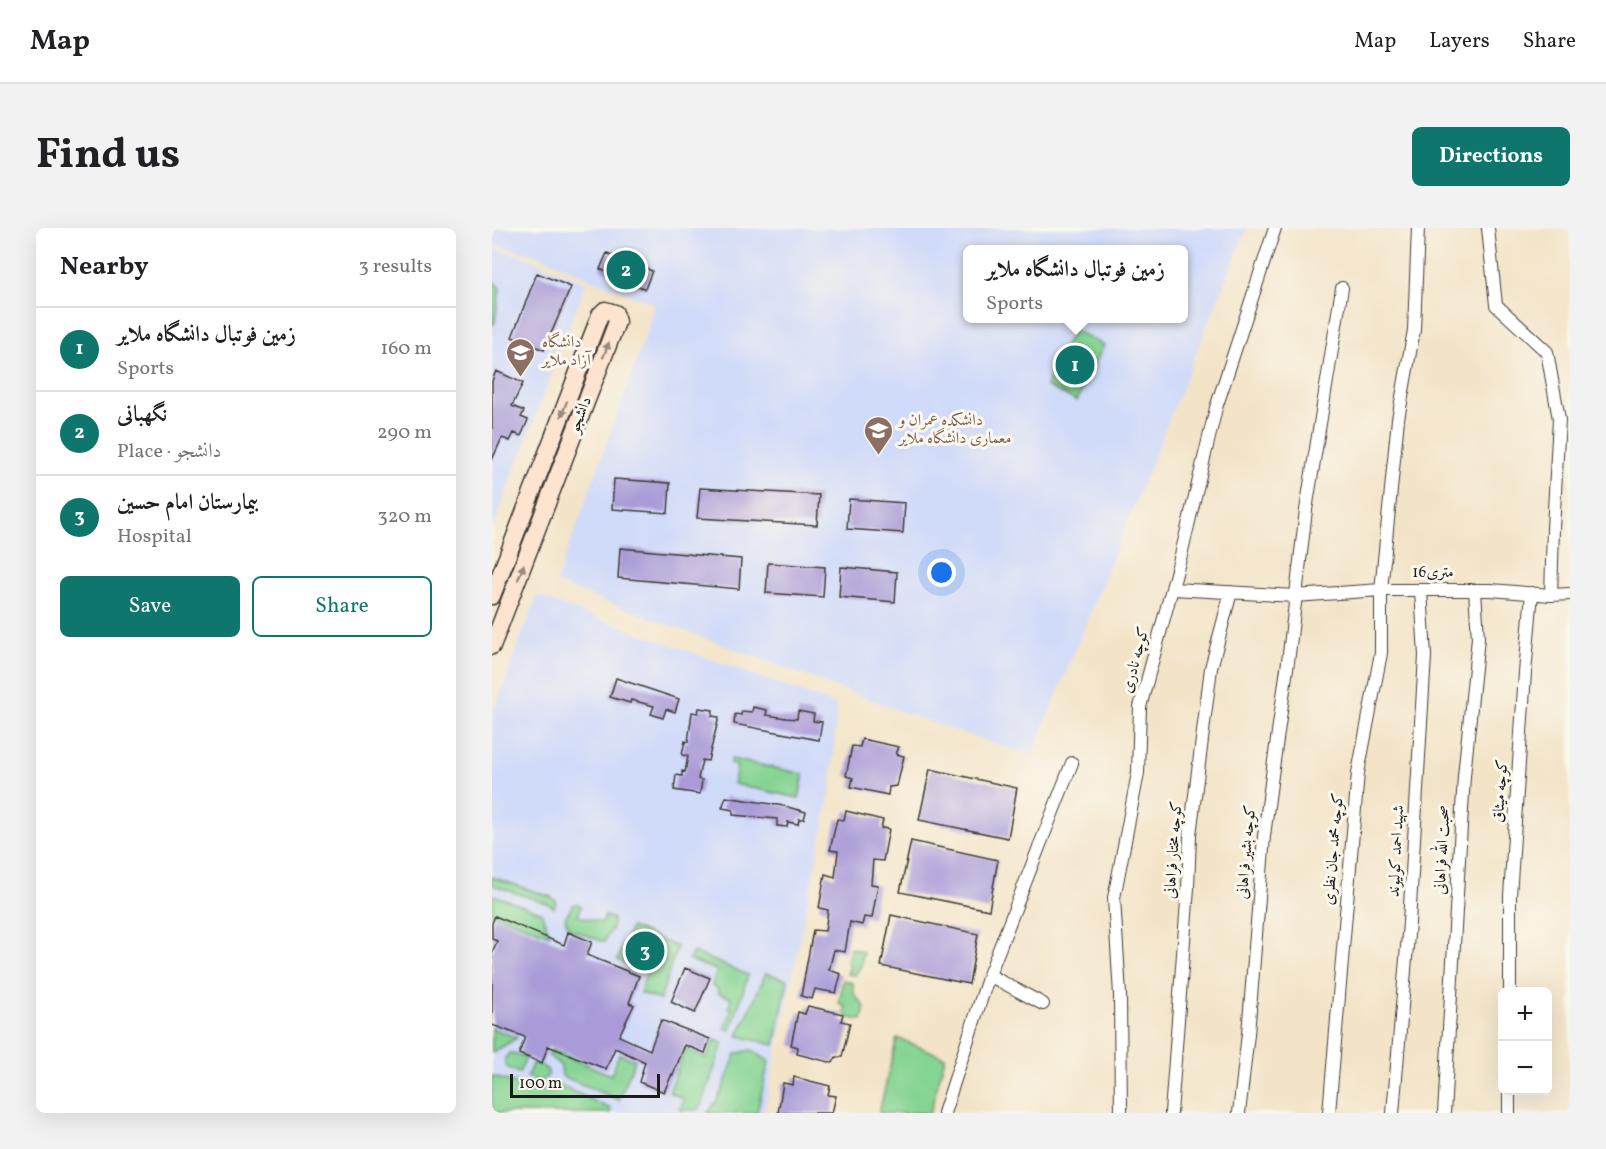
<!DOCTYPE html>
<meta charset="utf-8">
<style>
:root{--surface:#fff;--page:#f2f2f2;--text:#202124;--muted:#757577;--line:#e0e0e0;--accent:#0f766e}
body{margin:0;font-family:Vollkorn,Amiri,serif;background:var(--page);color:var(--text)}
.controls{position:absolute;right:18px;bottom:18px;display:grid;overflow:hidden;border-radius:9px;box-shadow:0 6px 24px #0002}
.controls button{width:54px;height:54px;display:grid;place-items:center;padding:0;border:0;border-bottom:2px solid var(--line);background:var(--surface);color:var(--text);font:30px sans-serif}
.scale{position:absolute;left:18px;bottom:15px;width:150px;box-sizing:border-box;padding-left:6px;border:3px solid #1c1c1c;border-top:0;font-size:16px;line-height:21px;white-space:nowrap;color:#1c1c1c;-webkit-text-stroke:4px #fbf7ec;paint-order:stroke}
.you{position:absolute;left:450px;top:345px;width:21px;height:21px;margin:-15px;border:4px solid #fff;border-radius:50%;background:#1a73e8;box-shadow:0 0 0 9px #1a73e833}
.badge{display:grid;place-items:center;width:39px;height:39px;border-radius:50%;background:var(--accent);color:#fff;font-size:20px;font-weight:700}
.pin{position:absolute;translate:-50% -50%;border:3px solid #fff;box-shadow:0 2px 6px #0006}
.popup{position:absolute;left:471px;top:17px;width:225px;height:78px;box-sizing:border-box;display:grid;place-content:center;border-radius:9px;background:var(--surface);filter:drop-shadow(0 2px 4px #0005);font-size:20px;white-space:nowrap;color:var(--muted)}
.popup b{font-size:22px;color:var(--text)}
.popup::after{content:'';position:absolute;left:50%;top:100%;margin-left:-12px;border:12px solid transparent;border-top-color:var(--surface)}
.list{margin:0;padding:0;list-style:none}
h2{display:flex;justify-content:space-between;align-items:center;height:78px;margin:0;padding:0 24px;font-size:26px}
h2 small{font-size:20px;font-weight:400;color:var(--muted)}
.list li{display:grid;grid-template-columns:39px 1fr auto;gap:18px;align-items:center;box-sizing:border-box;height:84px;padding:0 24px;border-top:2px solid var(--line)}
.list b{display:block;font-size:22px;white-space:nowrap}
.list p{margin:0;font-size:20px;white-space:nowrap;color:var(--muted)}
.list em{font-size:20px;font-style:normal;color:var(--muted)}
.actions{display:flex;gap:12px;padding:18px 24px}
.actions a{flex:1;padding:14px 0;border:2px solid var(--accent);border-radius:9px;text-align:center;font-size:21px;color:var(--accent)}
.actions .main{background:var(--accent);color:#fff}
.map{position:relative;flex:none;width:1078px;height:885px;overflow:hidden;border-radius:9px}
header{display:flex;align-items:center;gap:36px;box-sizing:border-box;height:84px;padding:0 30px;background:var(--surface);border-bottom:2px solid var(--line)}
header strong{font-size:28px}
nav{display:flex;gap:33px;margin-inline-start:auto;font-size:21px}
.intro{display:flex;align-items:center;justify-content:space-between;box-sizing:border-box;height:144px;padding:0 36px}
h1{margin:0;font-size:42px}
.button{padding:15px 27px;border-radius:9px;background:var(--accent);color:#fff;font-size:21px;font-weight:700}
main{display:flex;gap:36px;padding:0 36px}
aside{flex:1;background:var(--surface);border-radius:9px;box-shadow:0 6px 24px #0002}
.map>svg:first-child{display:block}
.built{fill:#d0daf9;fill-rule:evenodd}
.green{fill:#85d493;stroke:#507858;stroke-width:1.5}
.building{fill:#aa9bd8}
.lines{fill:none;stroke-linecap:round;stroke-linejoin:round}
.minor-casing{stroke:#3c3a36;stroke-width:14}
.secondary-casing{stroke:#3c3a36;stroke-width:19}
.minor{stroke:#fff;stroke-width:12}
.secondary{stroke:#fde4d1;stroke-width:16}
.oneway{fill:#988a80}
.labels{text-anchor:middle;dominant-baseline:central;stroke-width:6;stroke-linejoin:round;paint-order:stroke}
.education-label{font-size:16px;fill:#785e54;stroke:#fbf7ec;text-anchor:start}
.street-label{font-size:16px;fill:#1c1c1c;stroke:#fbf7ec}
</style>
<header>
<strong>Map</strong>
<nav><a>Map</a><a>Layers</a><a>Share</a></nav>
</header>
<div class="intro"><h1>Find us</h1><a class="button">Directions</a></div>
<main>
<aside>
<h2>Nearby<small>3 results</small></h2>
<ul class="list">
<li><span class="badge">1</span><div><b>زمین فوتبال دانشگاه ملایر</b><p>Sports</p></div><em>160 m</em></li>
<li><span class="badge">2</span><div><b>نگهبانی</b><p>Place · دانشجو</p></div><em>290 m</em></li>
<li><span class="badge">3</span><div><b>بیمارستان امام حسین</b><p>Hospital</p></div><em>320 m</em></li>
</ul>
<div class="actions"><a class="main">Save</a><a>Share</a></div>
</aside>
<div class="map">
<svg width="1078" height="885" viewBox="0 0 1078 885">
<rect width="100%" height="100%" fill="#fbf7ec"/>
<filter id="ink" filterUnits="userSpaceOnUse"><feTurbulence type="fractalNoise" baseFrequency=".0167" numOctaves="2"/><feDisplacementMap in="SourceGraphic" scale="12" xChannelSelector="R" yChannelSelector="G"/><feConvolveMatrix kernelMatrix="1 2 1 2 8 2 1 2 1" color-interpolation-filters="sRGB"/></filter>
<filter id="wash" filterUnits="userSpaceOnUse"><feTurbulence type="fractalNoise" baseFrequency=".008" numOctaves="4" result="noise"/><feDisplacementMap in="SourceGraphic" scale="24" xChannelSelector="R" yChannelSelector="G"/><feGaussianBlur stdDeviation="1.35" result="paint"/><feColorMatrix in="noise" values="0 0 0 0 0 0 0 0 0 0 0 0 0 0 0 0 0 1.4 0 .05"/><feComposite in="paint" operator="in"/></filter>
<g filter="url(#wash)">
<rect width="100%" height="100%" fill="#f3e4c8"/>
<path class="built" d="M0,0H755L540,528L438,494L64,355L156,101L162,76L105,54L49,28L0,17ZM475,21H691V90H475Z
M0,20L35,30L94,55L0,303Z
M45,368L345,477L339,561L272,885H0V488Z"/>
<path class="green" d="M0,52L8,60L3,94L0,97Z
M581,102L612,117L585,173L554,158Z
M239,531L312,546L307,570L242,556L245,538L238,536Z
M0,649L59,669L64,673L62,680L57,676L0,657Z
M1,667L49,684L58,707L0,685Z
M85,676L89,678L86,688L110,695L113,688L121,691L120,700L112,714L77,701L73,690L81,677Z
M139,699L185,719L168,772L148,765L155,745L125,732Z
M358,720L371,724L369,738L363,747L355,746L358,737L355,735Z
M201,724L256,747L239,802L233,800L240,782L237,780L239,770L226,765V761L220,757L225,742L197,732Z
M274,745L296,752L283,817L246,808Z
M351,752L361,755L362,766L373,779L370,792L357,790L352,784L354,779L347,776Z
M0,800L25,810L0,825Z
M405,810L453,829L438,885H387Z
M222,812L231,815L210,877L205,882H188L192,871L177,864L193,821L215,830Z
M60,822L119,847L127,826L143,832L127,872L70,848L69,838L56,827Z
M259,822L277,833L265,885H215C228,875 237,842 244,826Z
M18,825H22L34,830L27,845C19,842 12,840 13,830Z
M41,834C52,838 66,846 47,853L35,849Z
M0,848L41,861L58,862L66,856L119,881L118,885H0Z"/>
<g id="blocks">
<path class="building" d="M115,25L131,32V36L144,41L146,37L160,43L153,61L108,41Z
M45,45L79,59L52,122L20,109Z
M4,143L31,155L20,178L32,183L29,189L36,192L29,208L22,205L18,213L10,210L0,232V153Z
M122,251L178,255L176,285L120,281Z
M208,260L327,267L325,297L205,290Z
M357,271L413,275L411,305L355,301Z
M128,320L249,331L247,361L126,350Z
M276,335L333,339L331,369L274,365Z
M349,339L405,344L403,374L347,369Z
M124,450L187,471L183,484L174,481L171,490L159,486L162,478L139,472L138,475L118,469Z
M261,479L275,482L274,487L294,490L305,491L306,483L322,486L321,493L330,494L327,512L242,496L243,486L249,487L250,483L260,484Z
M207,480L221,482L220,488L227,489L216,533L210,532L206,551L210,552L208,566L182,562L184,547L190,548V543L193,544L196,528L190,527L193,513L196,514L200,484L206,485Z
M370,511L407,519L404,526L412,528L405,558L397,559L396,567L359,559L361,550L354,548L360,518L368,519Z
M438,541L525,560L516,610L427,592Z
M234,569L292,578L314,584L312,591H307L306,596L296,594L295,599L285,598V591L241,587V582L230,580Z
M354,583L391,592L389,600L397,601L391,633L381,632L379,656L386,657L380,690L372,689L370,697L358,694L353,724L342,722L337,742L349,746L344,765L323,761L320,771L309,768L321,702L333,703L336,682L327,680L333,646L343,649L346,623L338,622L345,591L352,592Z
M419,613L506,632L497,682L408,664Z
M399,687L486,706L477,756L389,738Z
M3,688L72,717L76,704L100,714L95,727L147,748L137,775L142,777L127,808L158,822L169,792L218,811L213,825L193,817L181,847L180,846L172,864L147,854L153,834L123,820L114,841L56,818L50,835L27,826L33,809L0,797V725L5,713L0,711V695Z
M193,740L218,750L203,785L179,774Z
M316,778L351,786L349,793L358,795L350,829H344L341,835L305,826L306,819L299,817L306,784L313,786Z
M302,849L338,858L336,867L344,868L340,885H286L291,855L301,857Z"/>
</g>
</g>
<g filter="url(#ink)">
<use href="#blocks" fill-opacity="0" stroke="#3c3a36" stroke-width="1.5"/>
<g class="lines">
<defs>
<path id="minor" d="M996,0L1004,77L1055,124L1067,191L1061,301L1059,367
M681,361L803,368L889,362H999L1059,367L1078,366
M497,747L551,776
M1018,764V668L1033,445L1040,365
M1017,862V885
M452,885L497,747L580,535
M629,885L628,767L622,670L646,545L648,479L689,327L724,180L783,0
M679,885L696,660L698,607L719,440L739,364
M747,885L756,806L772,608L781,540L797,426L814,282L850,60
M837,885L866,545L889,425V362L906,191L922,102L926,0
M901,885L917,695L933,428L929,362
M952,885L972,548L986,410L983,362"/>
<path id="secondary" d="M0,368L108,87L113,82L123,85L125,94L0,418"/>
</defs>
<use href="#minor" class="minor-casing"/>
<use href="#secondary" class="secondary-casing"/>
<use href="#minor" class="minor"/>
<use href="#secondary" class="secondary"/>
</g>
<defs><path id="oneway-solid" d="M-6-.8H1V-3.2L6.5 0L1 3.2V.8H-6Z" transform="scale(1.5)"/></defs>
<g class="oneway">
<use href="#oneway-solid" transform="translate(114 122) rotate(-69)"/>
<use href="#oneway-solid" transform="translate(72 181) rotate(111)"/>
<use href="#oneway-solid" transform="translate(29 344) rotate(-69)"/>
</g>
</g>
<defs>
<symbol id="university-pin" viewBox="-11 -11 22 30"><path d="M0 17L-7.5 6A9.5 9.5 0 1 1 7.5 6Z" fill="#8d6e63" stroke="#fbf7ec"/><path d="M0-5L7-2L0 1L-7-2ZM-4 1L0 2.5L4 1V4Q0 6-4 4Z" fill="#fff"/></symbol>
</defs>
<g fill-rule="evenodd">
<use href="#university-pin" x="12" y="108" width="33" height="45"/>
<use href="#university-pin" x="370" y="186" width="33" height="45"/>
</g>
<g class="labels">
<g class="education-label">
<text x="50" y="115">دانشگاه<tspan x="50" dy="18">آزاد ملایر</tspan></text>
<text x="407" y="193">دانشکده عمران و<tspan x="407" dy="18">معماری دانشگاه ملایر</tspan></text>
</g>
<g class="street-label">
<text transform="translate(89 187) rotate(-69)">دانشجو</text>
<text x="941" y="345">16متری</text>
<text transform="translate(644 432) rotate(-75)">کوچه نادری</text>
<text transform="translate(1009 563) rotate(-86)">کوچه میثاق</text>
<text transform="translate(842 621) rotate(-85)">کوچه محمد جان نظری</text>
<text transform="translate(682 622) rotate(-86)">کوچه مختار فراهانی</text>
<text transform="translate(951 622) rotate(-87)">صحبت الله فراهانی</text>
<text transform="translate(905 623) rotate(-87)">شهید احمد کولیوند</text>
<text transform="translate(755 624) rotate(-85)">کوچه بشیر فراهانی</text>
</g>
</g>
</svg>
<div class="controls">
<button>+</button>
<button>−</button>
</div>
<div class="scale">100 m</div>
<div class="you"></div>
<div class="pin badge" style="left:583px;top:137px">1</div>
<div class="popup"><b>زمین فوتبال دانشگاه ملایر</b>Sports</div>
<div class="pin badge" style="left:134px;top:42px">2</div>
<div class="pin badge" style="left:153px;top:723px">3</div>
</div>
</main>
